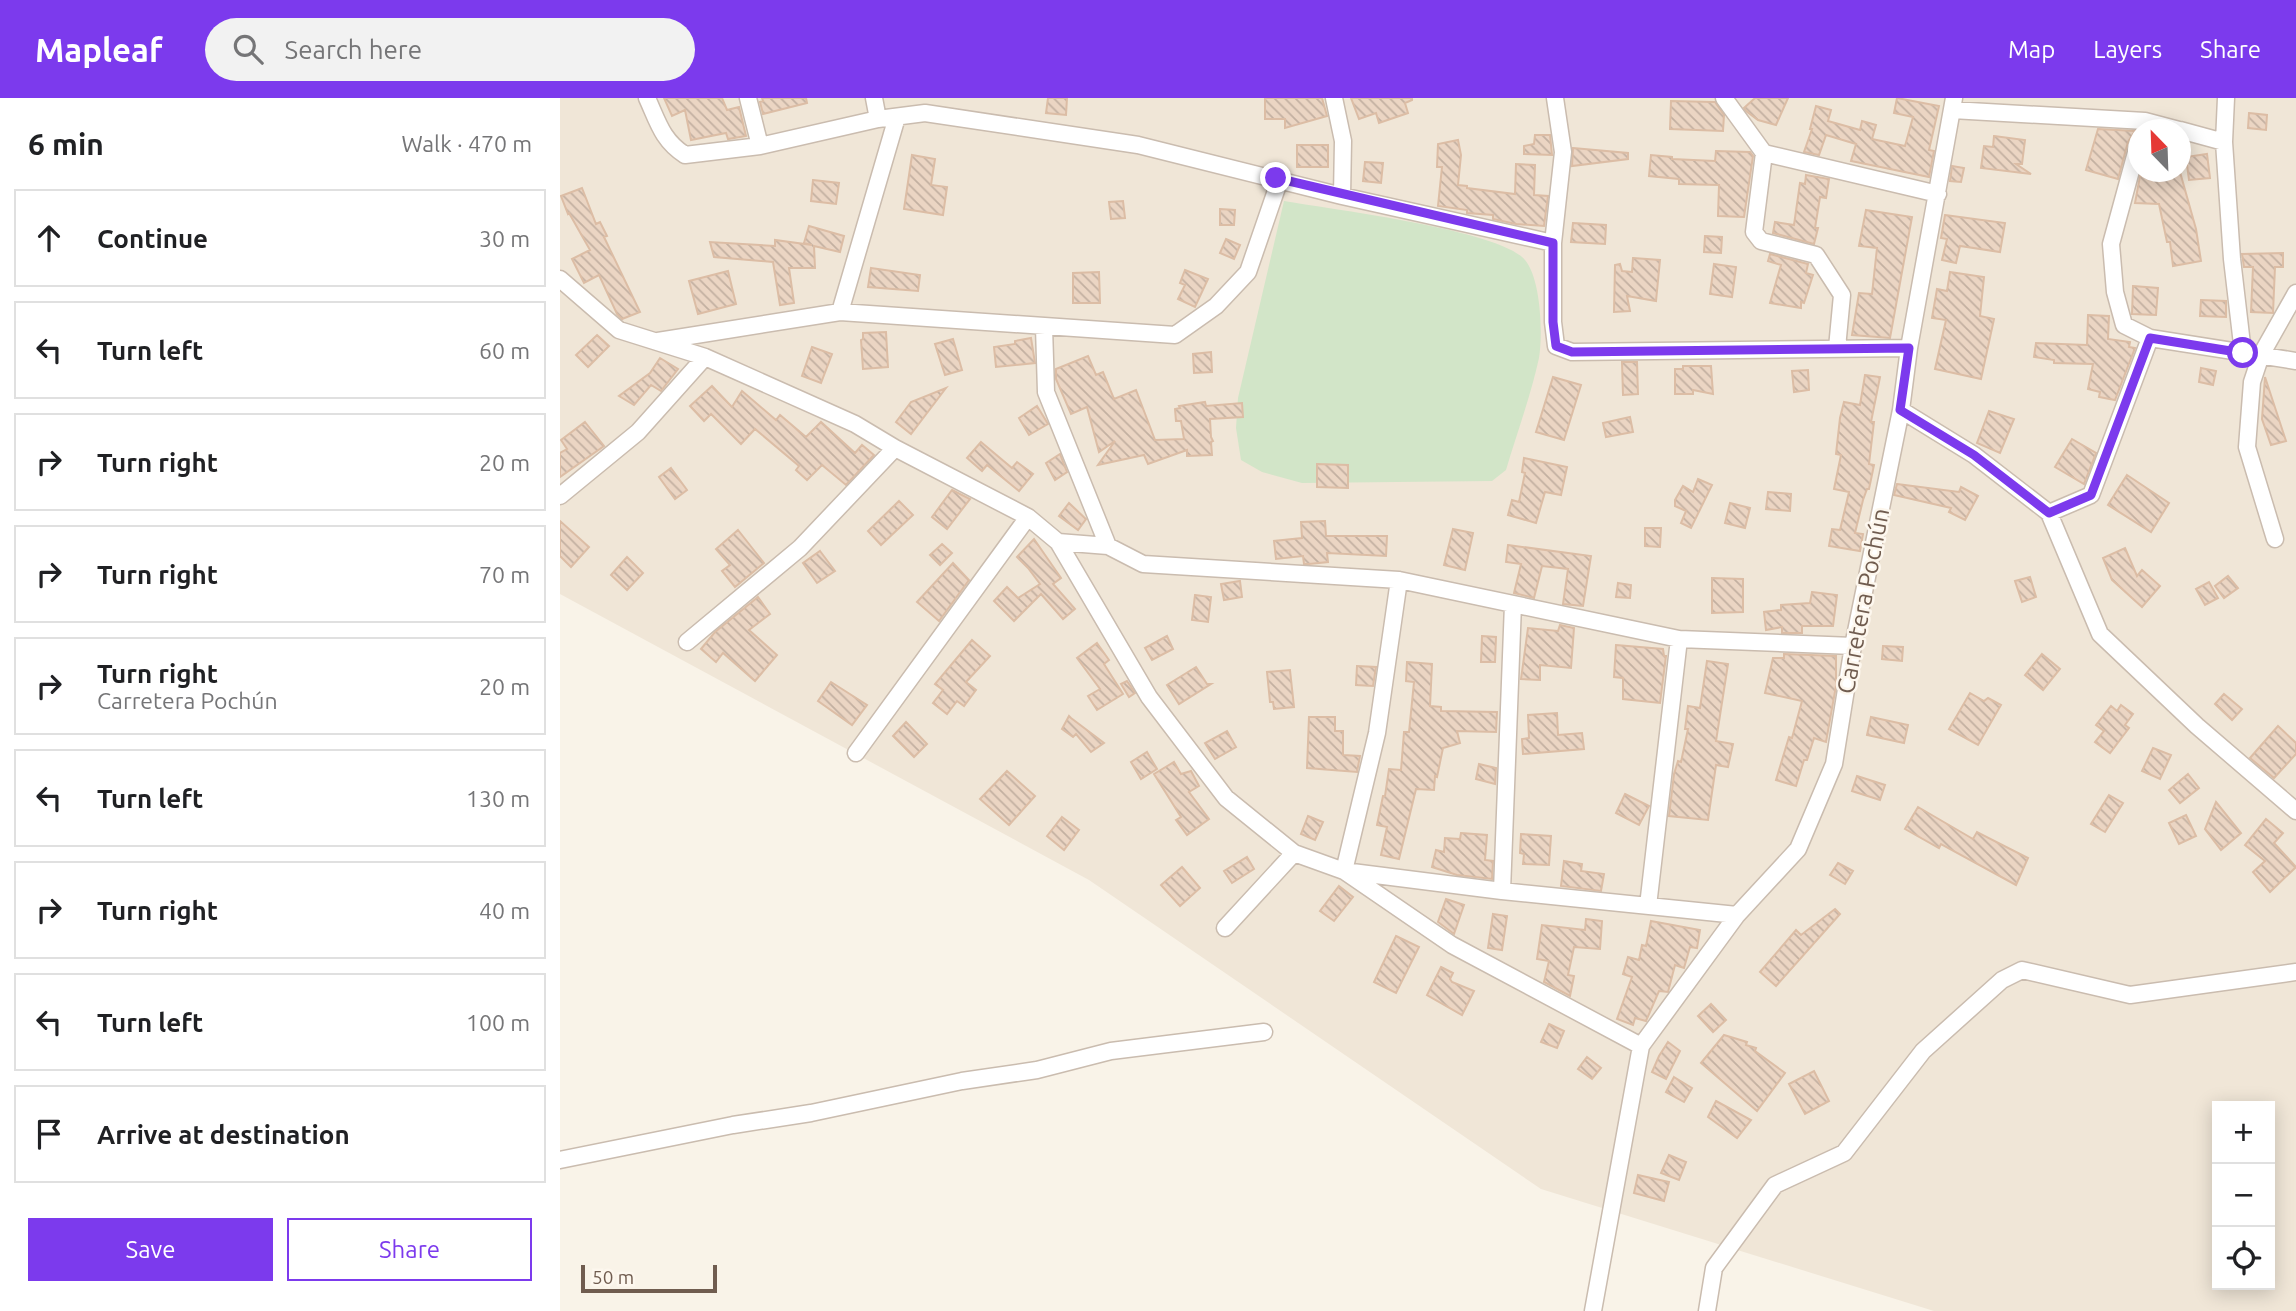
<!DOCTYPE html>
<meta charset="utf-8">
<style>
:root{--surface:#fff;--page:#f2f2f2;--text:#202124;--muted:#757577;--line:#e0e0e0;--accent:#7c3aed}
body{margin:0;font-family:Ubuntu,sans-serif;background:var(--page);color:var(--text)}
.controls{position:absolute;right:21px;bottom:21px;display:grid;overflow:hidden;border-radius:0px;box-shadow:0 4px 18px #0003}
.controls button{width:63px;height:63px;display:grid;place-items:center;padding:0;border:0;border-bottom:2px solid var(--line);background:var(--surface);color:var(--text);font:35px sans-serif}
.compass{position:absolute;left:1568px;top:21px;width:63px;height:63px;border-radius:50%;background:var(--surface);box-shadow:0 4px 18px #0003;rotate:337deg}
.scale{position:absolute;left:21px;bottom:18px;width:136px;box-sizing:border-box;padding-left:7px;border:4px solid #705c4f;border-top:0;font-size:19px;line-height:24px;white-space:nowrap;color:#705c4f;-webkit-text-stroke:5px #fdf7ee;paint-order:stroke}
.stop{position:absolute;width:21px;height:21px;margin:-16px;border:5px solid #7c3aed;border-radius:50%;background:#fff}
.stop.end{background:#7c3aed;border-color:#fff;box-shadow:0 2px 7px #0008}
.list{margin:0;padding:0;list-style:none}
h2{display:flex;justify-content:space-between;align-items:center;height:91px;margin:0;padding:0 28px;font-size:30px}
h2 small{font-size:23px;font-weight:400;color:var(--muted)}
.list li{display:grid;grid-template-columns:46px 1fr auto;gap:21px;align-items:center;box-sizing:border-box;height:98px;margin:0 14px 14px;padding:0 14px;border:2px solid var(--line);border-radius:0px}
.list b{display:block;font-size:26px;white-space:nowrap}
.list p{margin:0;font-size:23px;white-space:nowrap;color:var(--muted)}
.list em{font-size:23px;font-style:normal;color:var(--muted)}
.actions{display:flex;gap:14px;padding:21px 28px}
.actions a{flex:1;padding:16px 0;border:2px solid var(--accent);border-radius:0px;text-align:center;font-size:24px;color:var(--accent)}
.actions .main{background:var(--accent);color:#fff}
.icon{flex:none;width:38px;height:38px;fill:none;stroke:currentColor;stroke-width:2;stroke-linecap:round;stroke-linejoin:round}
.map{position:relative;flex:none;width:1736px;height:1213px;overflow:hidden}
header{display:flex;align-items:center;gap:42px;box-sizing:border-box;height:98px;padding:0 35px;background:var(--accent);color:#fff}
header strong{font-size:33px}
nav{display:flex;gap:38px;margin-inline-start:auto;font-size:24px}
.search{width:490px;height:63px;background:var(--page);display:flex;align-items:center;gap:18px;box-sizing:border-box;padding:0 24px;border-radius:38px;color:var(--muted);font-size:26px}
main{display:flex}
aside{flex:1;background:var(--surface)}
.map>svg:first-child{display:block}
.residential{fill:#f0e6d7;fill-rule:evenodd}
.park{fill:#d2e5c8}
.building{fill:url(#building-back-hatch);stroke:#dcbda5;stroke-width:2}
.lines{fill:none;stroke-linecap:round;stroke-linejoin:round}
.minor-casing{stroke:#cabcaf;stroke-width:19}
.minor{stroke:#fff;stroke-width:16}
.route{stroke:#7c3aed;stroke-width:9}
.labels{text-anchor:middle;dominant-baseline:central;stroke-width:5;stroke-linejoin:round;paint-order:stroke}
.street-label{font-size:24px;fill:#705c4f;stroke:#fdf7ee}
</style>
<header>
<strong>Mapleaf</strong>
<div class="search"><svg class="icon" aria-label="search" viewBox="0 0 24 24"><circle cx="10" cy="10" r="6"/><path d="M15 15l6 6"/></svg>Search here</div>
<nav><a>Map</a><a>Layers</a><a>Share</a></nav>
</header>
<main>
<aside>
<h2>6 min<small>Walk · 470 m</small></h2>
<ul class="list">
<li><svg class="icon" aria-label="ahead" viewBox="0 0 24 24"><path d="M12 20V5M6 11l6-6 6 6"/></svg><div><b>Continue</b></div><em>30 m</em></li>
<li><svg class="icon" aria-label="left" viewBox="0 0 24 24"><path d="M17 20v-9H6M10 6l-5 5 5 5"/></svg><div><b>Turn left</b></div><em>60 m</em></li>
<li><svg class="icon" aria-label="right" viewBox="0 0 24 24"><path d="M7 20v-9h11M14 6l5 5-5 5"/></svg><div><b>Turn right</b></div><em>20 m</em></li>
<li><svg class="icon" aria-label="right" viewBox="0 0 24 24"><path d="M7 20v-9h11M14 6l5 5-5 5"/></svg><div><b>Turn right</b></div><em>70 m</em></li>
<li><svg class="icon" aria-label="right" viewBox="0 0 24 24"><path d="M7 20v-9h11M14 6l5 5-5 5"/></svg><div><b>Turn right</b><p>Carretera Pochún</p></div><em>20 m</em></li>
<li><svg class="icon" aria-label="left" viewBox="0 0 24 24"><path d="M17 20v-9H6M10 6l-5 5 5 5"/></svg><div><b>Turn left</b></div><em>130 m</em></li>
<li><svg class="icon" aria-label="right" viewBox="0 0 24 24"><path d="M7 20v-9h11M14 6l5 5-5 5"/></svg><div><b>Turn right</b></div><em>40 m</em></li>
<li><svg class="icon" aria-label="left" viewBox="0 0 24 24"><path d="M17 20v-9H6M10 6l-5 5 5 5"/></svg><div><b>Turn left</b></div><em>100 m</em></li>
<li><svg class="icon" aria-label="arrive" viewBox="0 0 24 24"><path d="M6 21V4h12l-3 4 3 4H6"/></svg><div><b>Arrive at destination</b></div></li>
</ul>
<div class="actions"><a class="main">Save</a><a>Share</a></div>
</aside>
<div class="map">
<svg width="1736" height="1213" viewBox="0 0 1736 1213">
<defs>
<pattern id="building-back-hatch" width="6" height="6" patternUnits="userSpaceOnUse" patternTransform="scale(1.75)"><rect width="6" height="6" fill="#ebd5c3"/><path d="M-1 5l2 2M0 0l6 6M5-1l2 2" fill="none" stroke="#c3b0a1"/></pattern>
</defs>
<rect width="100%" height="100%" fill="#f9f3e8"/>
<path class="residential" d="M0,0H1736V1213H1374L981,1091L529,782L0,496ZM1578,32H1620V74H1578ZM1657,1008H1710V1187H1657Z"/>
<path class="park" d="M724,103C770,111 941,132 965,162C981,181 983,236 979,260C971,297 957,335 946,372L932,383L742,385L702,374L681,362L676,330L678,300Z"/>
<path class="building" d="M104,0H162L167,12L179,9L186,38L168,41L166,35L131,42L125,12L112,18Z
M202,0H246L247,5L203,16L200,4L203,3Z
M488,0H507L506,17L486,15Z
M705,0H762L767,18L725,30V21H705Z
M791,0H852V2L845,5L848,15L819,25L816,15L799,21Z
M1195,0H1228L1216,27L1198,22L1186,13L1184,10Z
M1337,0L1379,8L1369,52L1374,53L1369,79L1291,63L1296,46L1266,37L1259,57L1244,54L1252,31H1250L1256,8L1271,12L1268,23L1300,32L1302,23L1316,27L1312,41L1345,48L1353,19L1334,15Z
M1111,3L1155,4L1164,17L1163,33L1110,31Z
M1689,15L1707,17L1706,32L1688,30Z
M1538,31L1575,33L1568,44L1558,81L1526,72Z
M975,37H990L992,57L964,56V48L974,46Z
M1434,38L1465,42L1462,66H1456L1471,76L1421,70L1424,48L1433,49Z
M898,42L901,57L898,87L907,88V90L955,96L956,66L975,67L974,97L988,98L984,128L956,126L933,121V117L907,115V112L878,108L882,69H877L878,46Z
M737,47H768V69H737Z
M1013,50L1068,55V61L1012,68Z
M1156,53L1190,54L1193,58L1184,119L1158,118L1159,87L1119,86V81L1089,78L1091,57L1112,59V61L1155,63Z
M1647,56L1650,80L1629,82L1626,59Z
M352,57L375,61L371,87L387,89L383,117L344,111Z
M805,64L823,65L821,85L803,83Z
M1392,68L1404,70L1401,84L1390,83Z
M1599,74H1620L1636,131L1641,163L1613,168L1610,144H1607L1599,106L1575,105L1580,78L1601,79Z
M1246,77L1269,81L1266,100L1260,99L1255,130H1258L1254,146L1213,135L1215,124L1234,127L1240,85L1245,86Z
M253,82L279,85L276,106L251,103Z
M22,90L36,126L40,124L47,138L44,139L80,214L62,221L57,216L39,177L24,185L12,161L30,152L9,115L8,116L1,98Z
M563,103L565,120L551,121L549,104Z
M660,111L675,112L674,127H660Z
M1306,112L1352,119L1330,240L1292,237L1299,195L1312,196L1317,150L1299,148Z
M1385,117L1445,125L1440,154L1400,148L1396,165L1382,162L1387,141L1381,140Z
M1013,125L1046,127L1045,146L1011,144Z
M249,128L284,138L280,154L254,148L255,170H229L234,205L220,207L213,164L154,159L150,144L215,148V142L252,147L244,145Z
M1145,138L1162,139L1161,155L1144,154Z
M666,141L680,147L674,161L660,155Z
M1723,155V169H1715L1713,215L1691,214L1693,169H1684L1682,156Z
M1210,156L1248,166L1246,175L1253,177L1244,205L1241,204V210L1210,205L1221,167L1208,163Z
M1073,160L1100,162L1096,203L1067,198L1070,213L1054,214L1055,167L1060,166L1062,173L1072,174Z
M1154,166L1176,169L1172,199L1150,196Z
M311,170L360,177L358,193L308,189Z
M625,172L648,181L635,209L618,201L625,187L620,185Z
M168,173L176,206L138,216L129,183Z
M539,174L540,205H513V175Z
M1390,174L1424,179L1420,218L1434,221L1421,281L1375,271L1386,222L1372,220L1377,191L1387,193Z
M1573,188L1598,190L1596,217L1572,216Z
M1641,202L1666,203V219L1640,218Z
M1528,217L1549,218L1548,241L1570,244L1569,249L1575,250L1555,302L1539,299L1540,294L1528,291L1533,266L1494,265V262L1474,259L1476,245L1527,247Z
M326,234L328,269L303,271L301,242L303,241V235Z
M37,237L49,248L28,269L16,257Z
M471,240L475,265L436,269L434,249L455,246V243Z
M393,241L402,272L385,277L375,246Z
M252,249L272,256L261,285L242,278Z
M651,254L652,274L634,275L633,256Z
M528,258L536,277L543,274L554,301L576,292L595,342L624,341L621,323H616L615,311L620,310L619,308L645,304L646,308L682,305L683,319L650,321L651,339L653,343L651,344L652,357L627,358V352L588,366L584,357L538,367L555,343L539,354L527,309L511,316L496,281V271Z
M100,260L118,271L101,293L91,287L74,307L59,298L90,275Z
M1062,264H1077L1078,296L1063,297Z
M1123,268H1151L1153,296L1133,292V296H1115V271H1123Z
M1641,270L1656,273L1653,287L1639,284Z
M1248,272L1249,292L1234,294L1232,273Z
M1305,277L1320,279L1311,324H1314L1309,366L1314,367L1309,391H1307L1303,402L1295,435L1303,436L1300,453L1269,448L1272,431L1280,432L1289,394L1274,391L1281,357L1276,356L1280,320L1284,304L1300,307Z
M993,279L1021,287L1004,342L976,334Z
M1705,279L1726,343L1711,347L1702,321Z
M152,288L172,309L182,293L216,322L220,317L246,339L261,324L295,355L302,347L314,357L286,387L262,367L247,382L236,372L239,368L195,331L181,346L151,316L144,323L130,308Z
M386,290L351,336L336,324L351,304Z
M477,308L488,326L469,337L459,320Z
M1429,313L1454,321L1440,355L1417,345Z
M1070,319L1073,334L1046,339L1043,325Z
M25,324L44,348L0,379V355L7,351L1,342Z
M1512,341L1536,355L1524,386L1495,369Z
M421,344L452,370L457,364L473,376L459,393L427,367L422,373L407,360Z
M500,356L507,374L495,382L486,365Z
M964,360L1007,369L1001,397L985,394L976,425L948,417L952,402L959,404L965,375L962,374Z
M757,366L788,367V390L757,389Z
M111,370L127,392L115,401L99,379Z
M1567,377L1609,405L1591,434L1548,407Z
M1138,381L1152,387L1131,430L1121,425L1126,413L1115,408V402L1123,388L1133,394Z
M1337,386L1399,394L1401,389L1418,398L1405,422L1389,414L1391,410L1334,397Z
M392,392L410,401L387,431L372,419Z
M1208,394L1231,396L1230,413L1206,411Z
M339,403L353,417L321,447L308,433Z
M509,405L526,421L518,432L499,418Z
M1170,405L1190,410L1185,430L1165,425Z
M0,423L29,449L11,469L0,458Z
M765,423L766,438H827L826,458L767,455L768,464L749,466H744L743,458L716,461L714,443L742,440L741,424Z
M1085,430H1101L1100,449L1085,448Z
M893,431L913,435L905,472L884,467Z
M178,432L204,465L175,489L162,473L170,467L156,451Z
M474,441L501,480L493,486L515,511L503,521L481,496L454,523L434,503L447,489L458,500L480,486L468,470L457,459Z
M382,446L392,455L380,467L370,457Z
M948,447L1031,458L1023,508L1003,506L1008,471L982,468L974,500L954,495L961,466L946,464Z
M1565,450L1577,478L1582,472L1600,488L1582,509L1552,482L1543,460Z
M260,453L275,473L257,485L243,465Z
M67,459L83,475L67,492L51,477Z
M393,465L409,482L379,523L357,504Z
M1668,478L1678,490L1664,500L1655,488Z
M1470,479L1476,499L1462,504L1455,483Z
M1152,480L1183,481V514L1152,515Z
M680,483L682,499L664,502L661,486Z
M1649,484L1658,500L1645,507L1636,491Z
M1058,485L1071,487L1070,500L1056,499Z
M1252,494L1277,497L1273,528H1242V535H1222V529L1206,532L1204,514L1221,512V507L1250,505Z
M635,497L651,499L648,524L632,522Z
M198,499L210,516L189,532L217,557L195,583L163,555L156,564L141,551L155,534Z
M1000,527L1014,530L1011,570L980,567V582L961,581L968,530L998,533Z
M607,538L613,551L592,562L585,550Z
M922,538L936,539L935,564H921Z
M412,542L430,558L406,584L416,592L404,608L397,603L387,616L373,605L383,592L375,586Z
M537,545L549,562L544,566L563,596L537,612L528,598L540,591L517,560Z
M1056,547L1103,551L1104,558H1106L1100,605L1063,601V580L1054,579Z
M1323,548L1343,549L1342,563L1322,561Z
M1224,556L1276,558V588L1266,644L1254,640L1247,662H1244L1236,688L1216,682L1229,639L1232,640L1242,603L1205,595L1213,560H1224Z
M1482,556L1500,571L1483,592L1465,577Z
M1147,563L1168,566L1156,643L1173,646L1168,669L1156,667L1148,722L1109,718L1114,676L1118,663L1121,664L1128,631H1125L1128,608L1140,610Z
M847,564L872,566L870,608L881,609V613L937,614L936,634L897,633L900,645L883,650L877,679L875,678L874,692L856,691L839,761L821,757L827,729L817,727L823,698H825L829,671L841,672L844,634H849L854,584L846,583Z
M797,568L816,569L813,588L796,587Z
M636,569L647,586H651L619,606L607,587Z
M730,572L734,609L714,611L713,604H710L707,574Z
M567,583L575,595L569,599L561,586Z
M271,584L307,607L292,627L258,603Z
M1410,595L1424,603L1428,600L1441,607L1418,647L1389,631Z
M1664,596L1682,611L1672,622L1655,606Z
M1561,607L1573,616L1565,627L1569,630L1550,655L1535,644L1544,633L1536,627L1551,608L1557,613Z
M997,615L998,637L1022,635L1024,651L963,656L962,641L969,640L968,617Z
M509,618L511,620L544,645L531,654L516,636L513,639L502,631Z
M749,619H775V633H783V657L800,658L797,674L747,670Z
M1311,619L1348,627L1344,645L1307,637Z
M346,624L367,646L354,659L333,638Z
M1718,628L1736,645V656L1714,680L1690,660Z
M667,633L676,649L655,661L645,645Z
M1593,650L1611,657L1600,681L1582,673Z
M587,654L597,671L581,681L571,664Z
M614,664L621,676L631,673L639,688L629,694L649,721L627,737L616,722L621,719L594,676Z
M919,666L936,670L935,686L916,681Z
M447,673L475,698L449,727L420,701Z
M1628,676L1639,690L1620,705L1609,692Z
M1297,678L1325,687L1320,702L1292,693Z
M1065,696L1089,708L1079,727L1056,715Z
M1549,697L1563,705L1545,734L1531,726Z
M1656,704L1681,735L1661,752L1645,731Z
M1358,709L1413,741L1417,734L1468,760L1456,787L1381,746L1379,750L1345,731Z
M1626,717L1636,738L1619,746L1609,725Z
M748,718L763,724L755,742L741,736Z
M502,719L519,732L504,752L487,738Z
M1706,721L1723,735L1714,745L1736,769L1710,794L1693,774L1705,763L1685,747Z
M901,735L927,737L925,762L933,763L932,781L897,777L872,769L876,752L884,754L885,740L900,741Z
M961,736L991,738L989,767L963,766L964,756L960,755Z
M687,759L694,771L672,785L664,773Z
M1004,763L1022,766L1021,773L1044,776L1041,793L1001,788Z
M1278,765L1293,773L1285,786L1270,777Z
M622,769L640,790L620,808L601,787Z
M779,788L793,799L774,823L760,813Z
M886,801L904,807L894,836L878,824Z
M1275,811L1280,816L1216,888L1200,874L1236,832L1241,837Z
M933,816L947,818L942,852L928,850Z
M1026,821L1042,823L1040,851L1014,849L1008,877L1014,878L1010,898L984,884L989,863L977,861L982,827L1025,832Z
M1091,823L1140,832L1137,850L1130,849L1124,870L1115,867L1108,894L1099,893L1086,923L1075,920L1073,927L1057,921L1072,879L1063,876L1068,859L1079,862L1082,847L1086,848Z
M836,838L859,849L836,895L814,884Z
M881,869L893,875L890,881L892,884L914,893L902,917L867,897Z
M1151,906L1166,922L1153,934L1138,918Z
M989,926L1004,933L997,950L981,944Z
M1164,937L1187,944L1186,947L1196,950L1195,953L1225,975L1197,1013L1141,965Z
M1108,944L1120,953L1106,981L1092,974L1099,958Z
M1027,959L1041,970L1032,981L1018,971Z
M1254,973L1269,1003L1245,1016L1229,986Z
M1114,979L1132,990L1124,1004L1106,994Z
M1156,1003L1191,1022L1177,1040L1148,1019Z
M1109,1057L1126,1064L1119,1082L1101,1075Z
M1078,1077L1109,1084L1104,1103L1074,1095Z"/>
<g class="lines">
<defs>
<path id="minor" d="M87,0C98,24 102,42 125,57L200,48L318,21L365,15L578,47L782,98L993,145
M188,0L200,48
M314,0L318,21
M774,0L783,43L782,98
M995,0L1003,54L993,145V224L996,248L1012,254L1349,250
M1164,0L1204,55L1378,96
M1392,12L1585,23L1619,32
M1620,32L1664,44L1666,0
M1664,44L1672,161L1683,255
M1204,55L1194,134L1201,143L1256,157L1282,197L1277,250
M0,181L59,232L145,259L295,326L335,350L468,419L498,444L589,599L666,700L734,755L784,773L892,847L1081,948
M280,214L337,19
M484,229L486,294L548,448
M1590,240L1736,263
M98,243L280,214L615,237L656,208L688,174L720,81
M1341,312L1414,357L1489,415L1540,536L1637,628L1736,713
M0,398L78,334L145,259
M1489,415L1531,397L1590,240L1564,227L1555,194L1551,146L1578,47
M1715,441L1687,349L1692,284L1701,257L1736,195
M498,444L548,448L583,466L839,482L1119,541L1293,548
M839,482L817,635L784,773L942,793L1177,817
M127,544L240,450L335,350
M296,655L468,419
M942,793L953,506
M1088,808L1119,541
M665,830L734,755
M0,1062L173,1027L251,1015L402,983L477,972L551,953L704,934
M1033,1213L1081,948L1177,817L1238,751L1274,666L1293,548L1341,312L1349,250L1394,0
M1147,1213L1154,1170L1215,1087L1284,1055L1363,953L1442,882L1462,872L1570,897L1736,874"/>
</defs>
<use href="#minor" class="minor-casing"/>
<use href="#minor" class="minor"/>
</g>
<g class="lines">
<path class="route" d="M716,80L993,145V224L996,248L1012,254L1349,250L1340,312L1414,357L1489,415L1531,397L1590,240L1683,255"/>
</g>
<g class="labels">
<g class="street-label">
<text transform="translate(1303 503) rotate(-79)">Carretera Pochún</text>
</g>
</g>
</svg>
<div class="controls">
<button>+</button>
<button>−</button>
<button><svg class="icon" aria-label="locate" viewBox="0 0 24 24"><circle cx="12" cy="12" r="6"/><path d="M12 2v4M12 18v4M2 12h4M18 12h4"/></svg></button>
</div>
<svg class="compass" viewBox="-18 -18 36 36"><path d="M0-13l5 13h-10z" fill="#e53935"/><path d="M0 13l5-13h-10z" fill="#757577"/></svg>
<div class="scale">50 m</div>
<div class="stop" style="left:1683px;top:255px"></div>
<div class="stop end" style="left:716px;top:80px"></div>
</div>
</main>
